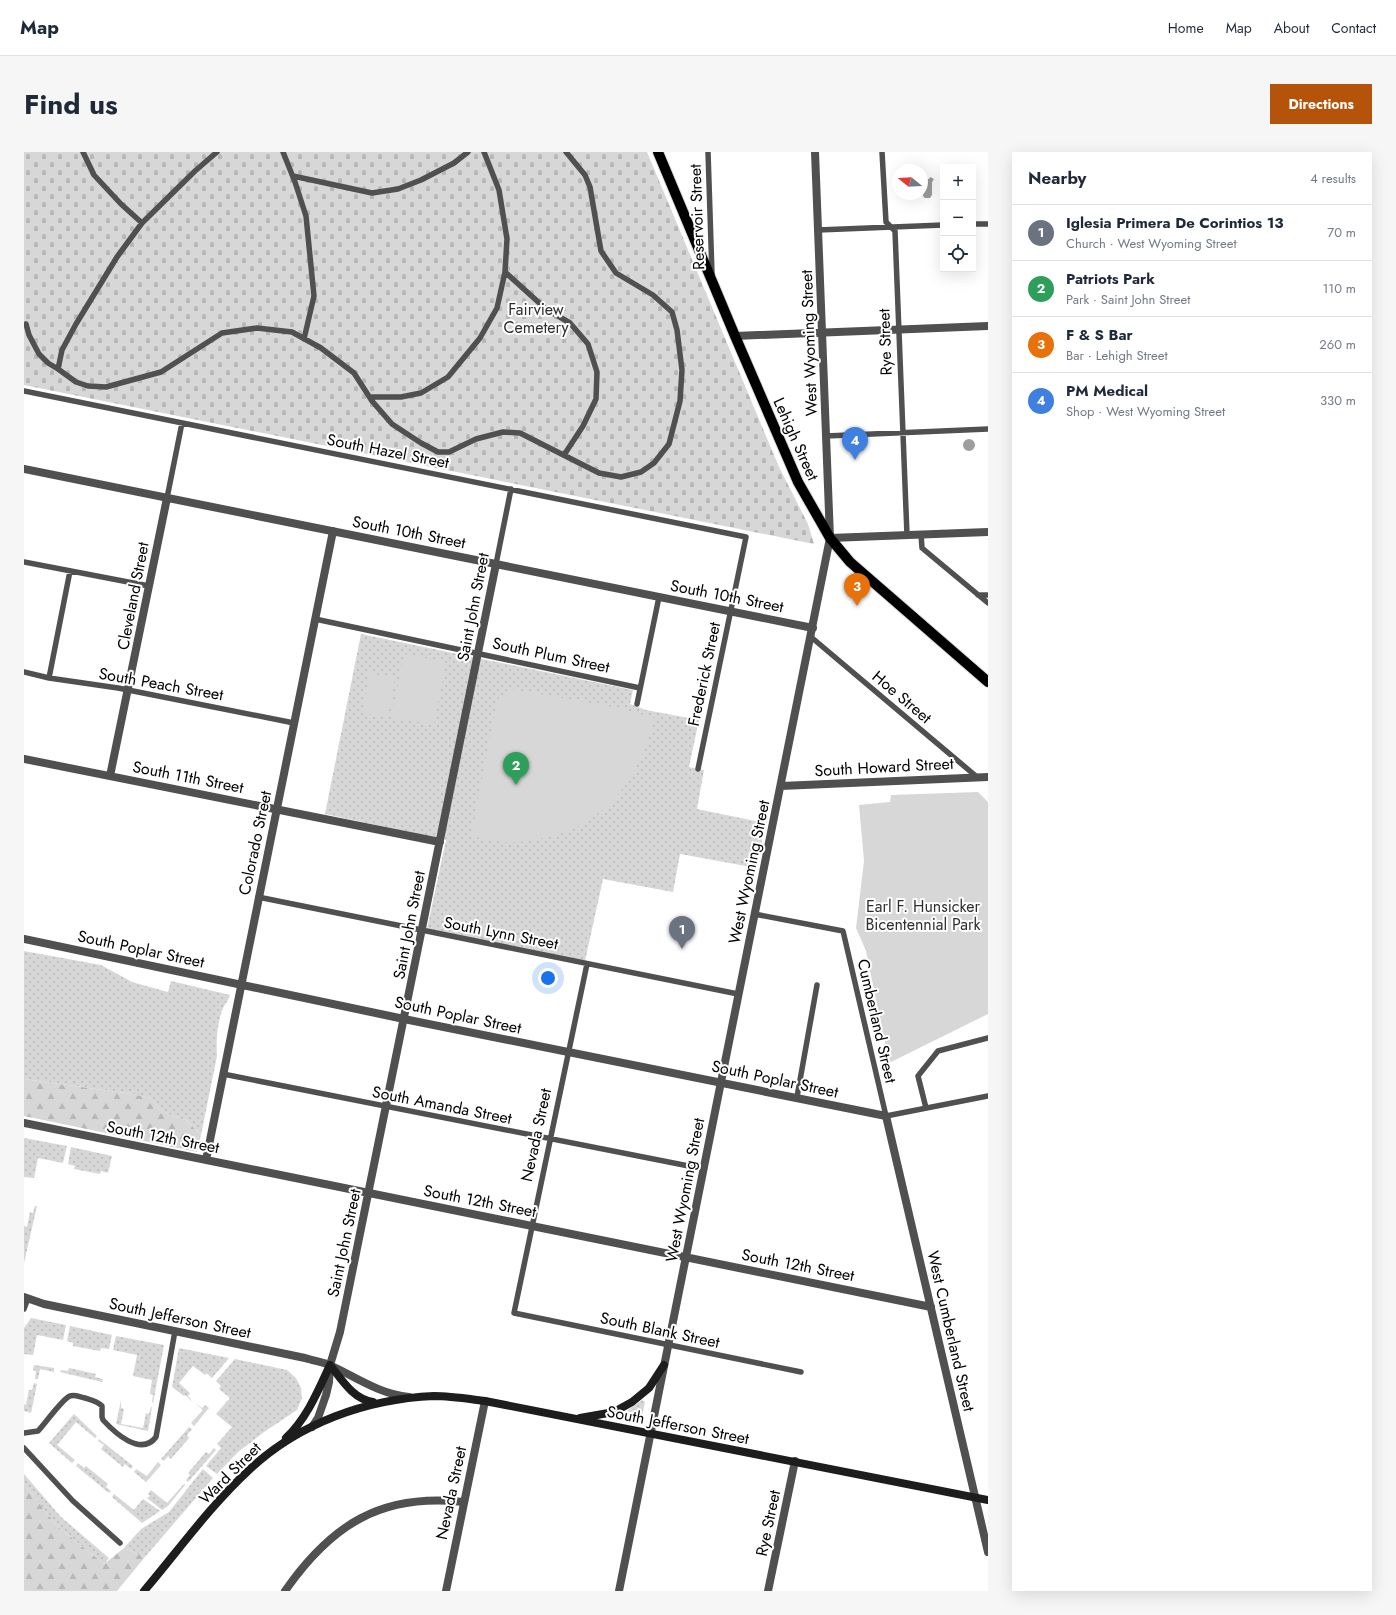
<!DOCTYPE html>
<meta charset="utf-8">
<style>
:root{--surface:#fff;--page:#f6f6f7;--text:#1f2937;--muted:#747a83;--line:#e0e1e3;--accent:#b45309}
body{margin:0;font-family:Jost,sans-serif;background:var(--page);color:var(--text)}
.controls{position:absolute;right:12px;top:12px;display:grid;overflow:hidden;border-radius:0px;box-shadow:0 4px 16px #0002}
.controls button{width:36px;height:36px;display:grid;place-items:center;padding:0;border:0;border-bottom:1px solid var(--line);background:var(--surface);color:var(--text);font:20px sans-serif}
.compass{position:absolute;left:868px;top:12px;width:36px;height:36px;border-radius:50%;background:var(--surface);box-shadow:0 4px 16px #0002;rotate:288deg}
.you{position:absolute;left:524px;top:826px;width:14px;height:14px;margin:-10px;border:3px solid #fff;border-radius:50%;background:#1a73e8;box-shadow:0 0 0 6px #1a73e833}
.badge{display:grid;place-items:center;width:26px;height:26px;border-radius:50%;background:var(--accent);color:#fff;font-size:13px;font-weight:700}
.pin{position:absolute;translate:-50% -33px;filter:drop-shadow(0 1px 2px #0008)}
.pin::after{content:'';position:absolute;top:21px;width:14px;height:12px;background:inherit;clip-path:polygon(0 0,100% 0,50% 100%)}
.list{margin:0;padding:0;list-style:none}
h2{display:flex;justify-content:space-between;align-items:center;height:52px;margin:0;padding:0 16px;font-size:17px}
h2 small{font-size:13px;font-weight:400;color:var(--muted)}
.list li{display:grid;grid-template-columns:26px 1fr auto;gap:12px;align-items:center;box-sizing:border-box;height:56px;padding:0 16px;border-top:1px solid var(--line)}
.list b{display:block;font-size:15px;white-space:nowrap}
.list p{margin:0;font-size:13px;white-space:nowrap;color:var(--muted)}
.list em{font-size:13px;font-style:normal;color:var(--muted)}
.icon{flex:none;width:22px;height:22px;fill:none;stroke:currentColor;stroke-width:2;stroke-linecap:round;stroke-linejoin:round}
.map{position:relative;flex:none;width:964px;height:1439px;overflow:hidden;border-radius:0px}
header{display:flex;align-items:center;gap:24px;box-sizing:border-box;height:56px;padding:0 20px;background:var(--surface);border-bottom:1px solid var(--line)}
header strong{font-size:19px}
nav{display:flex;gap:22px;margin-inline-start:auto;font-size:14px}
.intro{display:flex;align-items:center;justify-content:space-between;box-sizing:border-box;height:96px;padding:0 24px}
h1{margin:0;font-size:28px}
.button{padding:10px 18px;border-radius:0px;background:var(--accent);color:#fff;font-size:14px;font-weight:700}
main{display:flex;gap:24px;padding:0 24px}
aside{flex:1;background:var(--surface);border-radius:0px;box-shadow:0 4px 16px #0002}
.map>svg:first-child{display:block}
.grass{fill:url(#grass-dots)}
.forest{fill:url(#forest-firs)}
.cemetery{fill:url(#cemetery-stones)}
.garden{fill:#d7d7d7}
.water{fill:#9e9e9e}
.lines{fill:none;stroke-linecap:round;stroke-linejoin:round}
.primary-casing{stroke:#dbdbdb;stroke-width:12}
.lane{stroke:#505050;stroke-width:5.5}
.street{stroke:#505050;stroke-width:8}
.secondary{stroke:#1d1d1d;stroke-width:8}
.primary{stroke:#000;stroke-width:10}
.labels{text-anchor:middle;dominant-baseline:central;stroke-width:4;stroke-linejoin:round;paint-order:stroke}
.street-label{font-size:16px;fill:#000;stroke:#fff}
.park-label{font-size:16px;fill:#2e2e2e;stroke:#fff}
</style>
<header>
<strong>Map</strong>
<nav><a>Home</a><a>Map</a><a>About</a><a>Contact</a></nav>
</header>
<div class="intro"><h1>Find us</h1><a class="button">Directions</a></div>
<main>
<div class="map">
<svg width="964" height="1439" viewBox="0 0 964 1439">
<defs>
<pattern id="grass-dots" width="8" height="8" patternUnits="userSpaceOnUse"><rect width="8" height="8" fill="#d7d7d7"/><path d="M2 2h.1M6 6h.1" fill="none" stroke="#b7b7b7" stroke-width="1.8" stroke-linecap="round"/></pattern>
<pattern id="forest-firs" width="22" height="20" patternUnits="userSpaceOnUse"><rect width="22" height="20" fill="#d7d7d7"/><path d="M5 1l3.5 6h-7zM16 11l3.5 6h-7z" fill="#b7b7b7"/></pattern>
<pattern id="cemetery-stones" width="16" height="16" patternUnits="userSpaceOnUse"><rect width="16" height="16" fill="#d7d7d7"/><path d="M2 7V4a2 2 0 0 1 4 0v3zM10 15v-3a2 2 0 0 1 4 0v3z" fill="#b7b7b7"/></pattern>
</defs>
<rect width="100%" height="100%" fill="#fff"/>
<path class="grass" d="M337,482L609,538L606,552L622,558L675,568L665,615L680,618L673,657L741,671L733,716L656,702L649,740L579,727L561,809L403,777L422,688L301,662Z
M0,799L77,813L108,830L144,840L147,829L206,843C205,847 202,851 200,854C193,869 192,889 193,904L177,983L162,968L148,964L135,957L127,946L108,942L0,927Z
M0,986L43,994L39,1011L14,1006L10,1026L0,1025Z
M47,995L88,1004L84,1021L77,1019L76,1022L50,1017L51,1014L44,1012Z
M11,1054H13L0,1111V1074L3,1075L6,1060L9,1061Z
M7,1166L42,1173L39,1188L13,1183L9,1203L0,1202V1176Z
M46,1174L88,1183L85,1197L77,1196L76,1199L49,1194V1191L43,1189Z
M92,1184L140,1193L129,1251L128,1250L129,1243L126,1242L128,1228L109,1224L113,1203L89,1198Z
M155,1196L205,1206L188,1226L182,1221L181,1223L169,1214L155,1231L166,1241L164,1244L169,1250L161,1243L160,1244L148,1235Z
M211,1207L263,1218L272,1226L277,1236L278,1246L273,1258L240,1280L214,1300L193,1322L182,1314L197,1296L193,1292L208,1275L192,1262L206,1246L195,1237L197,1234L192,1229Z
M10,1213L30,1216V1220L16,1217L14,1227H11L12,1219L9,1218Z
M45,1216L72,1222L71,1225L79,1227L78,1230L36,1220L37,1218L44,1219Z
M10,1231L13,1232L7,1261L0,1259V1252L2,1253L5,1238H8Z
M97,1248V1256L100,1257L97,1272L119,1276L122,1261L125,1262L127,1255H128L124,1279L92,1272Z
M618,1248L621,1250L618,1264L602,1261L604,1258Z
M171,1251L178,1256L181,1253L185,1256L170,1274L167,1271L179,1258Z
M50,1262L73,1284L71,1286L52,1270L33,1293L51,1308L48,1311L25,1291Z
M165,1275L168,1277L163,1283L165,1286L147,1307L144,1304L140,1309L137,1307Z
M75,1287L109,1314L107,1317L101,1312L99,1315L77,1297L80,1293L74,1289Z
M190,1296L192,1298L164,1330L162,1328L166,1323L164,1321L182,1300L185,1302Z
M134,1310L137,1313L122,1330L110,1320L112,1317L123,1324Z
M54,1311L60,1316L62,1314L84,1332L82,1335L87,1339L85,1341L52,1314Z
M179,1317L189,1326L121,1405L100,1396L117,1377L145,1360Z
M0,1322L37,1365L85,1406L80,1412L33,1374L0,1332Z
M160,1332L161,1333L144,1354L138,1358L123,1346L126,1344L124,1342L127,1338L143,1351Z
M90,1342L110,1358L119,1347L136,1359L118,1371L88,1345Z"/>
<path class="forest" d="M0,927L108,942L127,946L135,957L148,964L162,968L177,983L173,1000L0,964Z
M0,1332L33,1374L80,1412L100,1396L121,1405L93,1439H0Z"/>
<path class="cemetery" d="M0,0H623L755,315L784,372L790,392L0,233Z"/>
<path class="garden" d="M380,502L422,510L410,572L367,566Z
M345,521L371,526L364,566L338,561Z
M487,537L595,556L631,566C615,626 584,673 519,686C507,689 493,691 480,690C469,689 458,686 447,684L473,547Z
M954,640L964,650V862L865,911L842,799L832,776L840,709L835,653L866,650L867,643Z"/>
<path class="water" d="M906,25L910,27L908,30V43L906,46H901L899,44L898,30L900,27H905Z
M939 293a6 6 0 1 1 12 0a6 6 0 1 1-12 0Z"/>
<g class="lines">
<defs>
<path id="primary" d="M634,0L711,184L774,330L806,386L826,410L964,530"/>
</defs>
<use href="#primary" class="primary-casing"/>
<path class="lane" d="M59,0L70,23L97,52L118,71
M259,0L271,30L282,64L290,144L280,187
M684,0L688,122
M858,0L862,70L871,79L883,383
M269,24L348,41L374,37L397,28L430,11L444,0
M949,72H964
M794,78L919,73
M481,120L522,157L546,171L564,192L573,220L572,247L559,274L540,303
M2,172L5,183L15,202L24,211L34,217L52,230L64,234L82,235L137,220L198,181L233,176L268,180L297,196L330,221L348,249L368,272L397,291L414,300H425L452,287L479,280L496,281L575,321L597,325L617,320L630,311L645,292L656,249L658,218L653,178L648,160L629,143L592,121L577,99L566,35L561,23L542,0
M34,217L38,198L52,172L93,105L118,71L171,19L193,0
M0,239L722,385L674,617
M346,245H377L397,241L424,225L456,186L473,156L481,120L483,87L475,38L460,0
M802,284L964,277
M143,346L158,271
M897,382L898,396L964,451
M0,410L125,434
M472,412L487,337
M954,443H964
M291,467L616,536
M787,485L953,625
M0,520L25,526L94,536L270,571
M25,526L46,419
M613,552L635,445
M234,745L714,842
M730,762L819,779L862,964L964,944
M563,812L490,1161L777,1220
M199,922L680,1017
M773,945L793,833
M902,956L894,924L914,899L964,886
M0,1157L4,1146
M0,1281L14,1279C20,1273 39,1246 46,1244C50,1242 56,1245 61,1246C68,1248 73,1249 78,1254V1265L79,1268C91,1281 117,1305 132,1285L151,1179
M0,1296L49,1349L96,1391"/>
<path class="street" d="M711,184L964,174
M0,317L789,476
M806,386L964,380
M0,607L416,690
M86,624L143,346
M757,634L964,625
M0,787L380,867L862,964L964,1400
M0,971L907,1155
M182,1008L309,379
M0,1145L20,1152L281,1206C290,1209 300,1210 308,1214C333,1226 356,1242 385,1245
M288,1275L294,1266L302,1243L305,1230L306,1213L316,1180L472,412
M261,1439C307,1373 357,1341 439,1350
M422,1439L461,1249
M595,1439L806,386L791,0
M744,1439L771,1309"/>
<path class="secondary" d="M556,1266L590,1260L608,1250L625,1236L640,1213
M262,1286C283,1266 294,1239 306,1213C318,1228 329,1247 349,1250
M120,1439C154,1399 186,1354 225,1318C275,1271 342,1247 410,1244C427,1244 445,1247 461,1249L964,1348"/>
<use href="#primary" class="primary"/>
</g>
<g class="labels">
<g class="street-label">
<text transform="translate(673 65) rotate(-92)">Reservoir Street</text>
<text transform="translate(861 190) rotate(-92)">Rye Street</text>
<text transform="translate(785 191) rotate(-92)">West Wyoming Street</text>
<text transform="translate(772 287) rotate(66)">Lehigh Street</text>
<text transform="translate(364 299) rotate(11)">South Hazel Street</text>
<text transform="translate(385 380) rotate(11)">South 10th Street</text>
<text transform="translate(109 444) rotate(-79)">Cleveland Street</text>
<text transform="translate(703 444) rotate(11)">South 10th Street</text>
<text transform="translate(449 455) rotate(-79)">Saint John Street</text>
<text transform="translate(527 503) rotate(12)">South Plum Street</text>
<text transform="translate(680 522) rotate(-78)">Frederick Street</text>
<text transform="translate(137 532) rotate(10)">South Peach Street</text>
<text transform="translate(878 545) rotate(40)">Hoe Street</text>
<text transform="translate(860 615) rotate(-3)">South Howard Street</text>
<text transform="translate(164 625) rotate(11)">South 11th Street</text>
<text transform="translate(231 691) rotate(-78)">Colorado Street</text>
<text transform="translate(725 720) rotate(-78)">West Wyoming Street</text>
<text transform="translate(385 773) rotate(-79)">Saint John Street</text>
<text transform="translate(477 781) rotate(11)">South Lynn Street</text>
<text transform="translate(117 797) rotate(12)">South Poplar Street</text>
<text transform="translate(434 863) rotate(12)">South Poplar Street</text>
<text transform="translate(853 869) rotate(77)">Cumberland Street</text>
<text transform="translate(751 927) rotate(12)">South Poplar Street</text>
<text transform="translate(418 953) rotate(11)">South Amanda Street</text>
<text transform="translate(512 983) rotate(-78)">Nevada Street</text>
<text transform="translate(139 985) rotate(11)">South 12th Street</text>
<text transform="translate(661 1038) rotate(-79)">West Wyoming Street</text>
<text transform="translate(456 1049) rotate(11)">South 12th Street</text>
<text transform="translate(320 1091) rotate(-78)">Saint John Street</text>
<text transform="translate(774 1113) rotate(11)">South 12th Street</text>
<text transform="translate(156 1166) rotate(12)">South Jefferson Street</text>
<text transform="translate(636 1178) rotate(12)">South Blank Street</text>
<text transform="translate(927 1179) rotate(77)">West Cumberland Street</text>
<text transform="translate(654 1273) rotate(11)">South Jefferson Street</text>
<text transform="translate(206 1321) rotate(-45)">Ward Street</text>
<text transform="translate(427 1341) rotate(-78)">Nevada Street</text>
<text transform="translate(744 1371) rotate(-78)">Rye Street</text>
</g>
<g class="park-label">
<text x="512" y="157">Fairview<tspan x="512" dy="18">Cemetery</tspan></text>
<text x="899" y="754">Earl F. Hunsicker<tspan x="899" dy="18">Bicentennial Park</tspan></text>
</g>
</g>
</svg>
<div class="controls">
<button>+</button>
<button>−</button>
<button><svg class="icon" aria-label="locate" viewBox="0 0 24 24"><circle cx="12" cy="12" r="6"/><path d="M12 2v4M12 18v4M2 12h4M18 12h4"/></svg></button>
</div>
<svg class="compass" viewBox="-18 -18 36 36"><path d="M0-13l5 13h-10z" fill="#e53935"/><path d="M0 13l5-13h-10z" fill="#747a83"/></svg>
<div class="you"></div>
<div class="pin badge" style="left:658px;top:797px;background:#6b7280">1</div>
<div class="pin badge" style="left:492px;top:633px;background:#2e9e5b">2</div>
<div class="pin badge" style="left:833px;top:454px;background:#e8710a">3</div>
<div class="pin badge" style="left:831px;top:308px;background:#3f7fe0">4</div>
</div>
<aside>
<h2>Nearby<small>4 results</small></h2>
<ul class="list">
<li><span class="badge" style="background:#6b7280">1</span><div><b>Iglesia Primera De Corintios 13</b><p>Church · West Wyoming Street</p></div><em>70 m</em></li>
<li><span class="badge" style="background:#2e9e5b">2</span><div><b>Patriots Park</b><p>Park · Saint John Street</p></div><em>110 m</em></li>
<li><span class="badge" style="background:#e8710a">3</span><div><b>F &amp; S Bar</b><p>Bar · Lehigh Street</p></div><em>260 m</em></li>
<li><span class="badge" style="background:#3f7fe0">4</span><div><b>PM Medical</b><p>Shop · West Wyoming Street</p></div><em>330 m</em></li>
</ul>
</aside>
</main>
